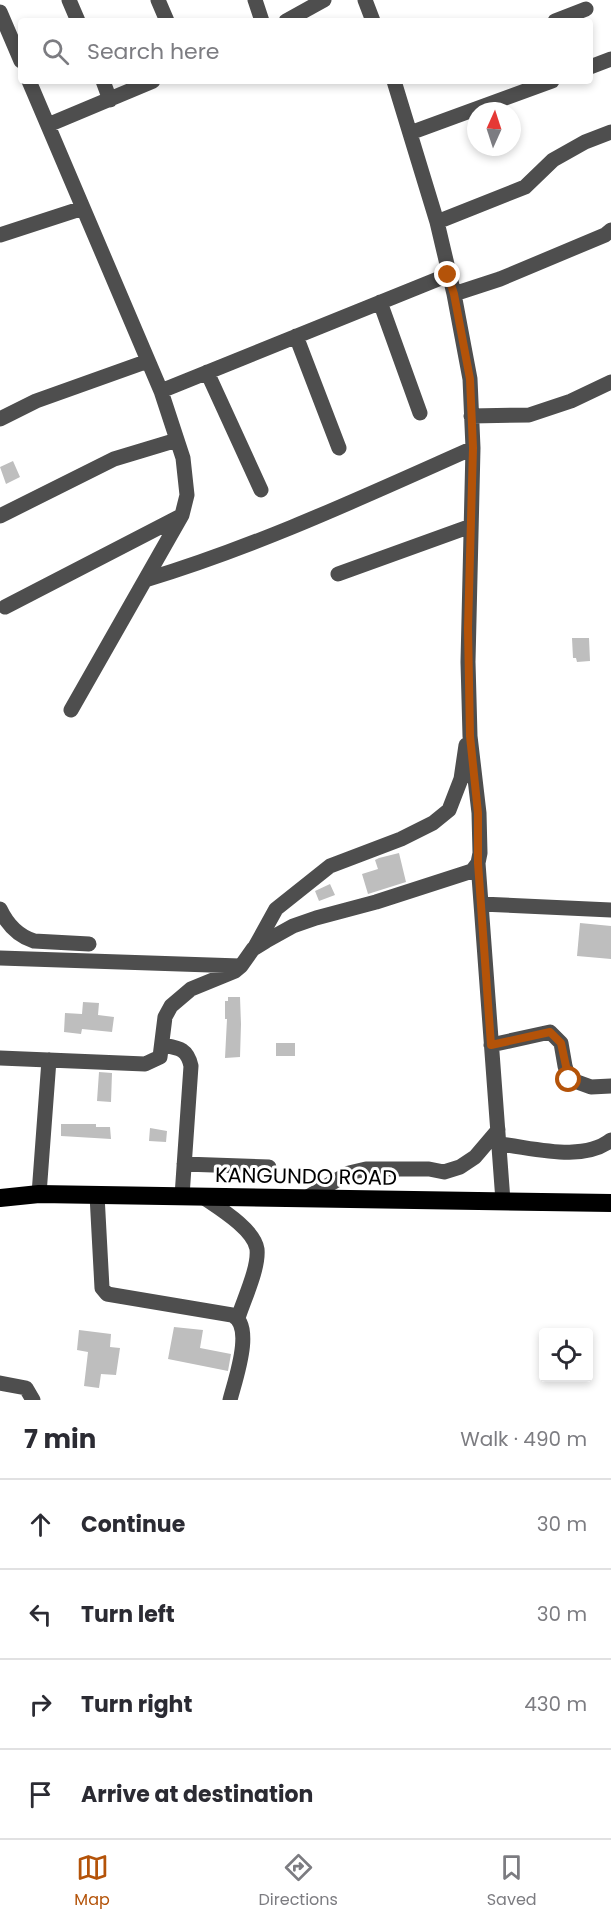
<!DOCTYPE html>
<meta charset="utf-8">
<style>
:root{--surface:#fff;--page:#f2f2f3;--text:#2b2b33;--muted:#7c7c81;--line:#e1e1e2;--accent:#b45309}
body{margin:0;font-family:Poppins,sans-serif;background:var(--page);color:var(--text)}
.controls{position:absolute;right:18px;bottom:18px;display:grid;overflow:hidden;border-radius:6px;box-shadow:0 3px 9px #0003}
.controls button{width:54px;height:54px;display:grid;place-items:center;padding:0;border:0;border-bottom:2px solid var(--line);background:var(--surface);color:var(--text);font:30px sans-serif}
.compass{position:absolute;left:467px;top:102px;width:54px;height:54px;border-radius:50%;background:var(--surface);box-shadow:0 3px 9px #0003;rotate:3deg}
.stop{position:absolute;width:18px;height:18px;margin:-14px;border:4px solid #b45309;border-radius:50%;background:#fff}
.stop.end{background:#b45309;border-color:#fff;box-shadow:0 2px 6px #0008}
.list{margin:0;padding:0;list-style:none}
h2{display:flex;justify-content:space-between;align-items:center;height:78px;margin:0;padding:0 24px;font-size:26px}
h2 small{font-size:20px;font-weight:400;color:var(--muted)}
.list li{display:grid;grid-template-columns:39px 1fr auto;gap:18px;align-items:center;box-sizing:border-box;height:90px;padding:0 24px;border-top:2px solid var(--line)}
.list b{display:block;font-size:22px;white-space:nowrap}
.list em{font-size:20px;font-style:normal;color:var(--muted)}
.icon{flex:none;width:33px;height:33px;fill:none;stroke:currentColor;stroke-width:2;stroke-linecap:round;stroke-linejoin:round}
.map{position:relative;flex:none;width:611px;height:1400px;overflow:hidden}
.search{position:absolute;background:var(--surface);box-shadow:0 3px 9px #0003;left:18px;right:18px;top:18px;height:66px;display:flex;align-items:center;gap:15px;box-sizing:border-box;padding:0 21px;border-radius:6px;color:var(--muted);font-size:22px}
.sheet{height:438px;background:var(--surface)}
nav{display:flex;justify-content:space-around;align-items:center;box-sizing:border-box;height:84px;border-top:2px solid var(--line);background:var(--surface);font-size:16px;color:var(--muted)}
nav a{display:grid;justify-items:center;gap:3px}
nav .on{color:var(--accent)}
.map>svg:first-child{display:block}
.building{fill:#bebebe}
.lines{fill:none;stroke-linecap:round;stroke-linejoin:round}
.minor{stroke:#4e4e4e;stroke-width:15}
.highway{stroke:#000;stroke-width:18}
.route{stroke:#b45309;stroke-width:8}
.labels{text-anchor:middle;dominant-baseline:central;stroke-width:6;stroke-linejoin:round;paint-order:stroke}
.street-label{font-size:21px;fill:#000;stroke:#fff}
</style>
<div class="map">
<svg width="611" height="1400" viewBox="0 0 611 1400">
<rect width="100%" height="100%" fill="#fff"/>
<path class="building" d="M13,461L20,477L6,484L0,467Z
M572,638H589L590,661L577,662L576,658H573Z
M399,853L406,882L368,894L362,874L378,869L375,860L379,858Z
M330,884L335,895L319,901L315,891Z
M580,923L611,926V959L577,956Z
M228,997H240L241,1024L240,1057L225,1058L227,1019H225V1001H228Z
M83,1002L99,1003L98,1015L114,1017L112,1032L82,1029L81,1034L64,1032L65,1013L82,1014Z
M276,1043H295V1056H276Z
M99,1072L112,1073L111,1102L97,1101Z
M61,1124H96V1127H110L111,1139L61,1136Z
M150,1128L167,1131L166,1142L149,1141Z
M174,1327L203,1330L200,1348L231,1354L228,1371L168,1359Z
M79,1330L111,1334L110,1347L120,1348L116,1375L101,1374L99,1388L84,1386L88,1352L77,1350Z"/>
<g class="lines">
<path class="minor" d="M69,0L78,21
M158,0L167,21
M255,0L262,21
M365,0L373,21
M0,12L21,61
M286,21L324,0
M555,21L586,9
M590,67L611,59
M29,81L161,391L183,458L187,495L182,515L71,710
M103,81L110,100
M394,81L437,222L525,187L553,160L585,142L611,132
M48,125L153,81
M410,133L552,81
M0,235L83,208
M454,294L500,279L605,235L611,230
M380,302L420,413
M296,336L339,448
M207,372L261,490
M161,391L448,275
M471,416L529,415L571,401L611,382
M0,419L36,401L148,361
M0,516L114,459L177,440
M338,574L471,526
M145,580C258,546 365,496 473,448
M5,607L181,516
M478,863L503,1201
M481,904L611,910
M0,909C7,924 18,936 34,941L89,944
M255,947L276,909L330,866L401,839L433,823L449,810L461,779L466,745
M0,958L240,966
M162,1045C178,1048 187,1048 191,1066L182,1196
M491,1045L550,1032L561,1043L565,1066L569,1079L591,1087L611,1086
M0,1058L145,1064L160,1057L165,1017L171,1006L191,989L235,971L241,966L253,949L266,941L293,926L316,918L376,902L472,871L478,863L480,853L479,813L470,736L468,662L473,448L470,379L454,294L437,222
M499,1144C531,1147 582,1163 611,1140
M184,1164L269,1167
M39,1194L49,1060
M97,1195L102,1288L107,1294L232,1315C255,1325 235,1380 230,1400
M203,1197C219,1208 254,1229 257,1249C259,1268 244,1299 238,1318
M306,1198L349,1173L366,1169H429L444,1172L460,1167L475,1157L498,1130
M0,1383L26,1388L33,1400"/>
<path class="highway" d="M0,1198L39,1194L611,1203"/>
</g>
<g class="lines">
<path class="route" d="M448,275L454,294L470,379L473,448L468,628L470,736L478,813V863L491,1045L550,1032L561,1043L569,1080"/>
</g>
<g class="labels">
<g class="street-label">
<text transform="translate(306 1176) rotate(1)">KANGUNDO ROAD</text>
</g>
</g>
</svg>
<div class="controls">
<button><svg class="icon" aria-label="locate" viewBox="0 0 24 24"><circle cx="12" cy="12" r="6"/><path d="M12 2v4M12 18v4M2 12h4M18 12h4"/></svg></button>
</div>
<svg class="compass" viewBox="-18 -18 36 36"><path d="M0-13l5 13h-10z" fill="#e53935"/><path d="M0 13l5-13h-10z" fill="#7c7c81"/></svg>
<div class="stop" style="left:569px;top:1080px"></div>
<div class="stop end" style="left:448px;top:275px"></div>
<div class="search"><svg class="icon" aria-label="search" viewBox="0 0 24 24"><circle cx="10" cy="10" r="6"/><path d="M15 15l6 6"/></svg>Search here</div>
</div>
<section class="sheet">
<h2>7 min<small>Walk · 490 m</small></h2>
<ul class="list">
<li><svg class="icon" aria-label="ahead" viewBox="0 0 24 24"><path d="M12 20V5M6 11l6-6 6 6"/></svg><div><b>Continue</b></div><em>30 m</em></li>
<li><svg class="icon" aria-label="left" viewBox="0 0 24 24"><path d="M17 20v-9H6M10 6l-5 5 5 5"/></svg><div><b>Turn left</b></div><em>30 m</em></li>
<li><svg class="icon" aria-label="right" viewBox="0 0 24 24"><path d="M7 20v-9h11M14 6l5 5-5 5"/></svg><div><b>Turn right</b></div><em>430 m</em></li>
<li><svg class="icon" aria-label="arrive" viewBox="0 0 24 24"><path d="M6 21V4h12l-3 4 3 4H6"/></svg><div><b>Arrive at destination</b></div></li>
</ul>
</section>
<nav>
<a class="on"><svg class="icon" aria-label="map" viewBox="0 0 24 24"><path d="M3 6l6-2 6 2 6-2v14l-6 2-6-2-6 2zM9 4v14M15 6v14"/></svg>Map</a>
<a><svg class="icon" aria-label="directions" viewBox="0 0 24 24"><path d="M12 3l9 9-9 9-9-9zM9 14v-3h6M13 9l2 2-2 2"/></svg>Directions</a>
<a><svg class="icon" aria-label="saved" viewBox="0 0 24 24"><path d="M7 4h10v16l-5-4-5 4z"/></svg>Saved</a>
</nav>
